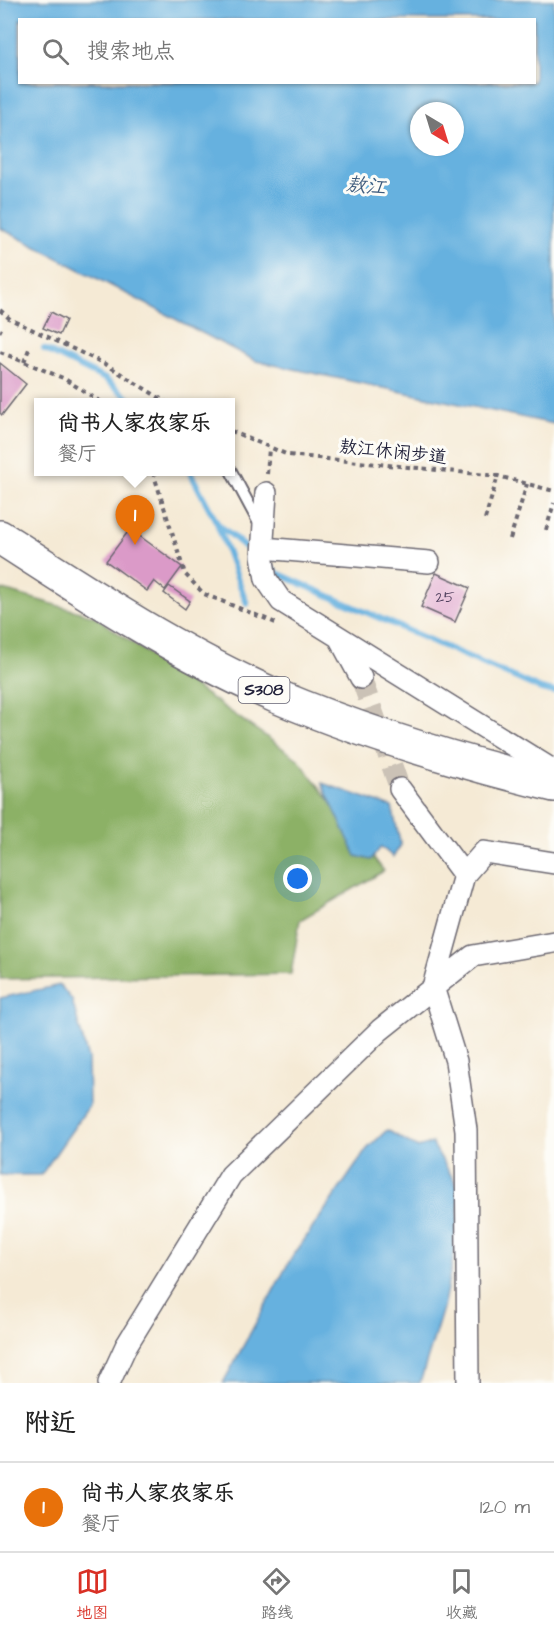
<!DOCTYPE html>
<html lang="zh">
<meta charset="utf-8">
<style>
:root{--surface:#fff;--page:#f2f2f2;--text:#222;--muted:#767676;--line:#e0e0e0;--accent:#d93025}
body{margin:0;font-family:"Architects Daughter","LXGW WenKai TC",sans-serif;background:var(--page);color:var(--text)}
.compass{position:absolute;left:410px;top:102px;width:54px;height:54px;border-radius:50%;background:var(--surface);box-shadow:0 2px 4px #0004;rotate:142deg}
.you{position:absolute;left:298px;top:879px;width:21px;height:21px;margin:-15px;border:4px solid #fff;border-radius:50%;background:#1a73e8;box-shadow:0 0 0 9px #1a73e833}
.badge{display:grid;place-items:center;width:39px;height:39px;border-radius:50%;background:var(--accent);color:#fff;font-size:20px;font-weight:700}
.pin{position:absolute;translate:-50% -50px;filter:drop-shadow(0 2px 3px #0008)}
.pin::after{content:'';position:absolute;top:32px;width:21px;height:18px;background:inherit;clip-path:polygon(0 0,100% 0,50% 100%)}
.popup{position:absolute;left:34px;top:398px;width:201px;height:78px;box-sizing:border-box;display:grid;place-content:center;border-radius:0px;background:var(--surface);filter:drop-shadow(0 2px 4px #0005);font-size:20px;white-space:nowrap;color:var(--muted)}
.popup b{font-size:22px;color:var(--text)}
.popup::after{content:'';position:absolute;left:50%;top:100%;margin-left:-12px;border:12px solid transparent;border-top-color:var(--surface)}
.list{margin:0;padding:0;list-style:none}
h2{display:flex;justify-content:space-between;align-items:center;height:78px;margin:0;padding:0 24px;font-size:26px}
h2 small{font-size:20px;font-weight:400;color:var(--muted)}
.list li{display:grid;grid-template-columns:39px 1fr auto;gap:18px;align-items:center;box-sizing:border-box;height:90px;padding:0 24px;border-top:2px solid var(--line)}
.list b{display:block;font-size:22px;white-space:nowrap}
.list p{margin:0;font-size:20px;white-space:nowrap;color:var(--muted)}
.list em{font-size:20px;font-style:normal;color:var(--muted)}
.icon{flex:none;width:33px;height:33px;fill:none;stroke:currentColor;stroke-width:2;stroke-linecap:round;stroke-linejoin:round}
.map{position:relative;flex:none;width:554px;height:1383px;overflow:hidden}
.search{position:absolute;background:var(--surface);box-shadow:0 2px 4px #0004;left:18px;right:18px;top:18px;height:66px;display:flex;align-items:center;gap:15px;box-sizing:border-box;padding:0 21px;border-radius:0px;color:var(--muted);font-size:22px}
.sheet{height:168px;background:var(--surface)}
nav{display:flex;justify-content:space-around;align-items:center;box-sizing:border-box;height:84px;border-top:2px solid var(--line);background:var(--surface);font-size:16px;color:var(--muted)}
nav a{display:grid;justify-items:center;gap:3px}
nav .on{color:var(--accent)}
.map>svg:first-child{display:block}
.forest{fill:#8cb166;stroke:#576a50;stroke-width:1.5}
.water{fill:#66b1df;stroke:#446a8d;stroke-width:1.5;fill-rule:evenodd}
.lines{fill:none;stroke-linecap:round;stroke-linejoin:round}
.stream{stroke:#66b1df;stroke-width:6}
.building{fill:#db9ac8}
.minor-tunnel{stroke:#cbc2b6;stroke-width:21;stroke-dasharray:21 10;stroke-linecap:butt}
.service-casing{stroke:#6c6871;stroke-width:14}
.minor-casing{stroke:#6c6871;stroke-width:24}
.primary-casing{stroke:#6c6871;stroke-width:36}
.path{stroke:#6c6871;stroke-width:4;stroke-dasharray:4.5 4.5;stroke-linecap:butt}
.service{stroke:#fff;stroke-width:10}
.minor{stroke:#fff;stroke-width:21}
.primary{stroke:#fff;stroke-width:33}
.labels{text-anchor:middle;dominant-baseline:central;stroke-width:6;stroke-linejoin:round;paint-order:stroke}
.number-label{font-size:15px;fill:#50405e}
.shield{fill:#fdfcf7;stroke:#646373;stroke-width:1.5}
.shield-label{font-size:16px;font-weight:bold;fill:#22223b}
.street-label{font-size:18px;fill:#22223b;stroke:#fdfcf7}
.water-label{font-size:20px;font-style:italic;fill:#3d5b7d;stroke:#fdfcf7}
</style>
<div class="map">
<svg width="554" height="1383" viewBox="0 0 554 1383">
<rect width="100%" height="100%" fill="#fdfcf7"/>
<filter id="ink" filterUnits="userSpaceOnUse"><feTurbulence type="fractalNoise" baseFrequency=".0167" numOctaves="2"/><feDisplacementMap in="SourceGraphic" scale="12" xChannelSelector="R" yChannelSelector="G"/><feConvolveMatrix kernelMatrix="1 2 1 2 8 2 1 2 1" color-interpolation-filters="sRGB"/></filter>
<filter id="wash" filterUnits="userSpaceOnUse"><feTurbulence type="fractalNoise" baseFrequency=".008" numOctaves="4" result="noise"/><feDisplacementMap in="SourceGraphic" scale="24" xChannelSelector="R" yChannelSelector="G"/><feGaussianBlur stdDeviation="1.35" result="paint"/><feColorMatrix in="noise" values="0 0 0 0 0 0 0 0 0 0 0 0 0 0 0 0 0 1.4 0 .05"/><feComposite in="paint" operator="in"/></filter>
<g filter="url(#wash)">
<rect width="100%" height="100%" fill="#f5ead5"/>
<path class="forest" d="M0,589L94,616L298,759L384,871L300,920L291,974L0,979Z"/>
<path class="water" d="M0,0H554V424L256,361L0,228ZM20,20H534V82H20ZM419,111H455V147H419Z
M322,783L392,807L401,845L393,857L381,847L371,860L356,856Z
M60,985L72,1000L88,1059L89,1106L41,1175H0V998Z
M387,1130L418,1148L432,1143L460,1190L457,1240L443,1308L420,1383H223L289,1262L367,1149Z"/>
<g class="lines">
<path class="stream" d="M44,349L105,379L133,402
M190,472L217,523L257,557
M218,526L247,604
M270,567L277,573L541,689L554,692"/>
</g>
<g id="blocks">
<path class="building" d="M51,312L66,320L59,335L43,328Z
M0,363L26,384L2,415L0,413Z
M130,529L182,567L165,590L154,581L147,591L106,561Z
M436,573L470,588L455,622L421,607Z
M169,586L190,601L185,609L164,593Z"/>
</g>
</g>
<g filter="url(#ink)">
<use href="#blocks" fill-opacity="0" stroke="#6c6871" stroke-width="1.5"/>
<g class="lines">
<path class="minor-tunnel" d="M361,678L400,789"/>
<defs>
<path id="service" d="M231,471L261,527"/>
<path id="minor" d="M266,493L262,555L266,579L281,601L554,771
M263,548L429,562
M340,639L361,678
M400,789L464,875
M109,1383L126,1346L231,1175L380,1030L473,956L554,942
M468,1383L466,1130L456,1061L433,987L464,875L484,852L554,863"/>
<path id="primary" d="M0,537C88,594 179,654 276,696C366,734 460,762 554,785"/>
</defs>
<use href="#service" class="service-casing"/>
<use href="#minor" class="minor-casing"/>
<use href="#primary" class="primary-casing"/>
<path class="path" d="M0,310L10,319L107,365L166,402
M0,330L2,331
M0,352L63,378L101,402
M24,362L29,349
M231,431L288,455L498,476L554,491
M153,472L185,574L204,594L276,623
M267,474L269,448
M485,519L498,476
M546,530L554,503
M510,539L527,484"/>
<use href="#service" class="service"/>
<use href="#minor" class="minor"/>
<use href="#primary" class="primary"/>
</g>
</g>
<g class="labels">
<g class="number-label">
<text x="445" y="597">25</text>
</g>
<rect class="shield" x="238.5" y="677" width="51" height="26" rx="4.5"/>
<g class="shield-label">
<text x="264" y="690">S308</text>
</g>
<g class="street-label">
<text transform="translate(393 452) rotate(6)">敖江休闲步道</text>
</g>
<g class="water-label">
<text transform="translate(366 186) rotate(6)">敖江</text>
</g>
</g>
</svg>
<svg class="compass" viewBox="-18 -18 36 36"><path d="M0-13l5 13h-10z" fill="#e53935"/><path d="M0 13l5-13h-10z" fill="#767676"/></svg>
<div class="you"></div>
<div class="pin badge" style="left:135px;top:545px;background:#e8710a">1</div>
<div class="popup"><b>尚书人家农家乐</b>餐厅</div>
<div class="search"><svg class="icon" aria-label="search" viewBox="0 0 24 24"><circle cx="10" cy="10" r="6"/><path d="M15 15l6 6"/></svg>搜索地点</div>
</div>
<section class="sheet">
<h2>附近<small></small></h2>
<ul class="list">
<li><span class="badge" style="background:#e8710a">1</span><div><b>尚书人家农家乐</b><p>餐厅</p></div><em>120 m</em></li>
</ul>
</section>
<nav>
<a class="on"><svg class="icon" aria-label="map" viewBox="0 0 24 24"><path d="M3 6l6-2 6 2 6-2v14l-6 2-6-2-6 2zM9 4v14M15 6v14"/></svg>地图</a>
<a><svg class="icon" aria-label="directions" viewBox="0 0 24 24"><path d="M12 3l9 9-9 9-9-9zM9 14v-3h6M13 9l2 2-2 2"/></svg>路线</a>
<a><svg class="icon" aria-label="saved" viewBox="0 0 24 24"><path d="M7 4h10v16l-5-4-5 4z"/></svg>收藏</a>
</nav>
